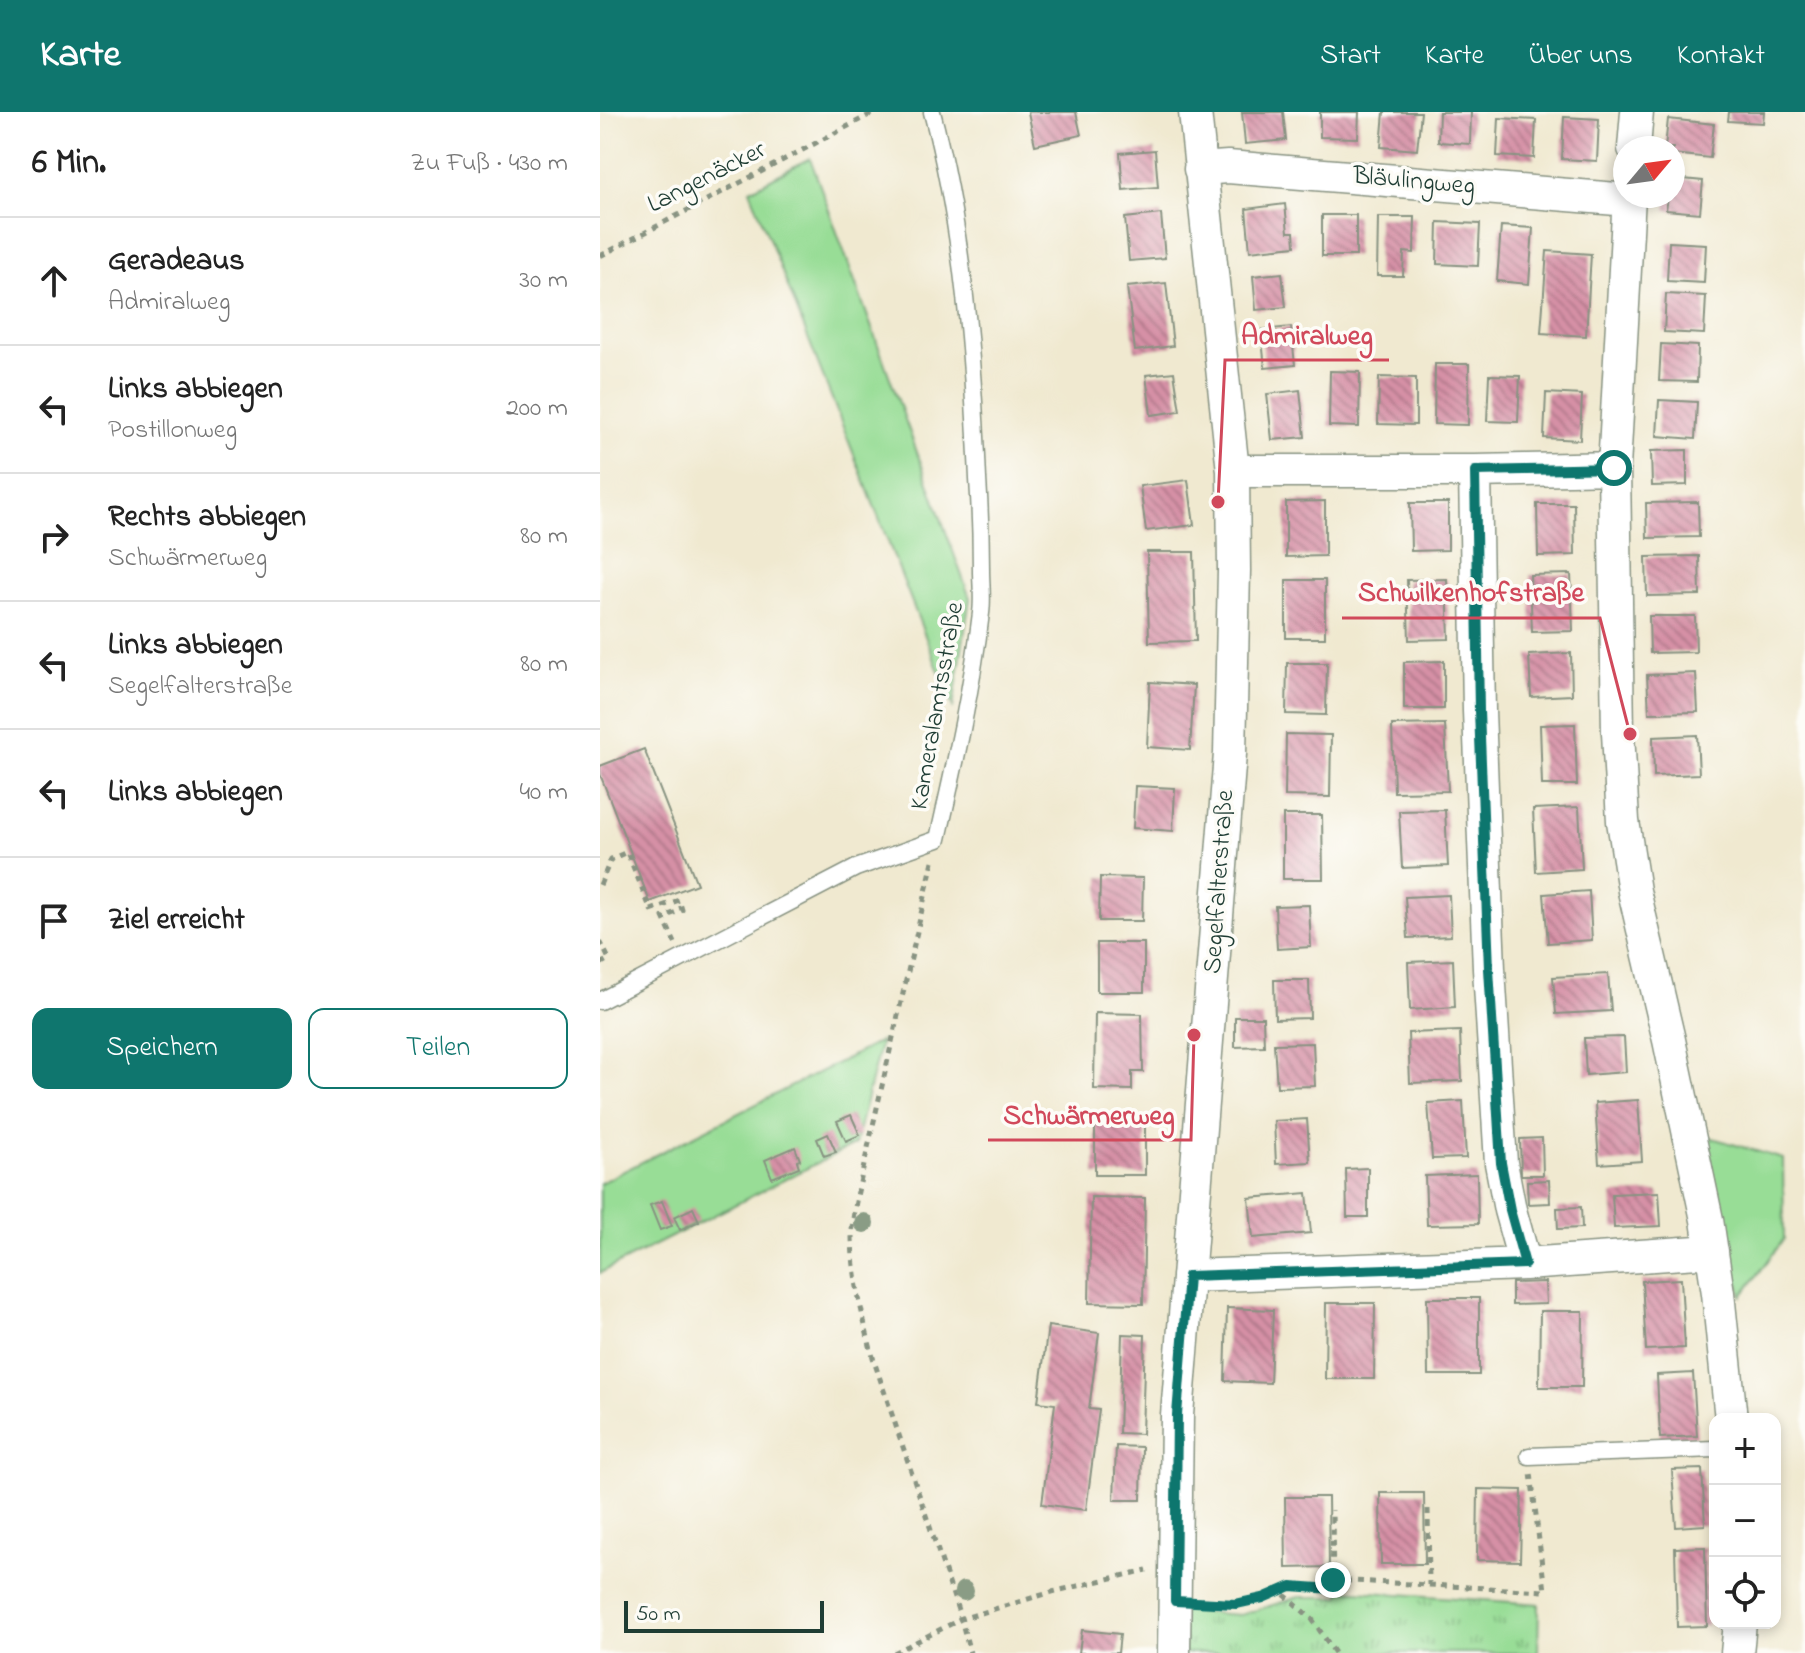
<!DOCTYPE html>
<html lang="de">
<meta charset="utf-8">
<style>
:root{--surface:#fff;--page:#f6f6f6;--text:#222;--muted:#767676;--line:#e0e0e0;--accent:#0f766e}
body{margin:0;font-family:"Indie Flower",sans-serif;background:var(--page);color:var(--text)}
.controls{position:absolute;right:24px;bottom:24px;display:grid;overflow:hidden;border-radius:16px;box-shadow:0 4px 12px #0003}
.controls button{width:72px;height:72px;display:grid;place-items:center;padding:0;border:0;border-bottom:2px solid var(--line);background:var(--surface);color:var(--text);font:40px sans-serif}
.compass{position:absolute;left:1013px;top:24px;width:72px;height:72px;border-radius:50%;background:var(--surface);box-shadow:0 4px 12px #0003;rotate:61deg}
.scale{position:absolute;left:24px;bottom:20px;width:200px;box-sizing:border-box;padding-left:8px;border:4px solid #1f3d34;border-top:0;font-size:22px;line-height:28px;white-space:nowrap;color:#1f3d34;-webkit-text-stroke:6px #fdfcf7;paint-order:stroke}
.stop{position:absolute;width:24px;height:24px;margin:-18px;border:6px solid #0f766e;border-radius:50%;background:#fff}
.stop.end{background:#0f766e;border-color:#fff;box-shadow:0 2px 8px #0008}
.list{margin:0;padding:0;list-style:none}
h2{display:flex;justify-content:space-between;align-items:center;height:104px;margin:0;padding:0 32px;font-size:34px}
h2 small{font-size:26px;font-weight:400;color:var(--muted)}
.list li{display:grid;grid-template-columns:52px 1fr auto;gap:24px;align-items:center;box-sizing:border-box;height:128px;padding:0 32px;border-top:2px solid var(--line)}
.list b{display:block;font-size:30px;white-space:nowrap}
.list p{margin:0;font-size:26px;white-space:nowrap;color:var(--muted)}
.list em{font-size:26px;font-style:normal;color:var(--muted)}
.actions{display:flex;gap:16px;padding:24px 32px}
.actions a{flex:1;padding:18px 0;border:2px solid var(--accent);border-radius:16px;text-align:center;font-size:28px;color:var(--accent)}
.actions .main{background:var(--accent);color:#fff}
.icon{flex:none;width:44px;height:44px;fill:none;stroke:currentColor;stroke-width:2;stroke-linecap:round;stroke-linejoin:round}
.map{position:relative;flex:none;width:1205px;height:1541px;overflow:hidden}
header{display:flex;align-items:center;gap:48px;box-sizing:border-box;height:112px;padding:0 40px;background:var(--accent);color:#fff}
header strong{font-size:38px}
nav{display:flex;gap:44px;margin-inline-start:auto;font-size:28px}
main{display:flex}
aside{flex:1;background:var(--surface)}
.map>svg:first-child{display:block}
.grass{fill:url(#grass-tufts);stroke:#5c8d65;stroke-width:2}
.garden{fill:#98dd96;stroke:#5c8d65;stroke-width:2}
.building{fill:url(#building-back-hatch)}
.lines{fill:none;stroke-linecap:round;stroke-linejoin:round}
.service-casing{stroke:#889382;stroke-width:19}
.minor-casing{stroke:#889382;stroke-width:35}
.path{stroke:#889382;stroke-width:5;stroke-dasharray:6 6;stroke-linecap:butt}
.service{stroke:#fff;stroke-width:16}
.minor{stroke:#fff;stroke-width:32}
.tree{fill:#8a9c85}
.route{stroke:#0f766e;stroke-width:10}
.labels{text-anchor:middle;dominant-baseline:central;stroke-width:7;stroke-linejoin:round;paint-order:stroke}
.street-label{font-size:26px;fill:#1f3d34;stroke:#fdfcf7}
.leader{fill:none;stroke:#d1495b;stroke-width:3}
.callout-dot{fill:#d1495b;stroke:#fdfcf7;stroke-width:3}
.callout-label{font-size:28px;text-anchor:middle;font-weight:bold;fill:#d1495b;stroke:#fdfcf7;stroke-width:7;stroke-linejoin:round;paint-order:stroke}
</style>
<header>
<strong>Karte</strong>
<nav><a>Start</a><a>Karte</a><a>Über uns</a><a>Kontakt</a></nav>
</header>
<main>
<aside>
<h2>6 Min.<small>Zu Fuß · 430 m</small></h2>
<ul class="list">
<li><svg class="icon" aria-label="ahead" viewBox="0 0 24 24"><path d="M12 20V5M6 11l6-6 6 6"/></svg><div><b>Geradeaus</b><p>Admiralweg</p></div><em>30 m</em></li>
<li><svg class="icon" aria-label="left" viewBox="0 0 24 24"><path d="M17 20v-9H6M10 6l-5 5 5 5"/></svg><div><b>Links abbiegen</b><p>Postillonweg</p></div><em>200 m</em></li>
<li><svg class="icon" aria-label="right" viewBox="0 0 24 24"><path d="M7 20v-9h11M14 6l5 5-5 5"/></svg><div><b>Rechts abbiegen</b><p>Schwärmerweg</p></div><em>80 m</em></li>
<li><svg class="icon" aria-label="left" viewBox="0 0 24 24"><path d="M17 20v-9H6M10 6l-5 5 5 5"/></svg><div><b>Links abbiegen</b><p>Segelfalterstraße</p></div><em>80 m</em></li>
<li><svg class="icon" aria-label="left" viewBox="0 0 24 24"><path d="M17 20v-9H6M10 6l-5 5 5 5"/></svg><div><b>Links abbiegen</b></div><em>40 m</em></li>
<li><svg class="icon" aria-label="arrive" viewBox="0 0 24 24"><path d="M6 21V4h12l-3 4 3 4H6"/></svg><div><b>Ziel erreicht</b></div></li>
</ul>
<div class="actions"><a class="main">Speichern</a><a>Teilen</a></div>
</aside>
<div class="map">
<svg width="1205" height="1541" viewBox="0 0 1205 1541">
<defs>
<pattern id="grass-tufts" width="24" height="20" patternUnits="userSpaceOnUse" patternTransform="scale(2)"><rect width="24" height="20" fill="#98dd96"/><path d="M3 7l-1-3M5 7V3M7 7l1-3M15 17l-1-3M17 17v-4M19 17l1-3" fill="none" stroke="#7bb47b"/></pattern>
<pattern id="building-back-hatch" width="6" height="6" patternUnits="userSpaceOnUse" patternTransform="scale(2)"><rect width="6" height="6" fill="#d690a6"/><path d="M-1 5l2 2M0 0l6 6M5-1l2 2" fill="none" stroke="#ad7788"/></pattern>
</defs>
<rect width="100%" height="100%" fill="#fdfcf7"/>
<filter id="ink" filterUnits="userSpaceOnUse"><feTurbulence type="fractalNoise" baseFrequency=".0125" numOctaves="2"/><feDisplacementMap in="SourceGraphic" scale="16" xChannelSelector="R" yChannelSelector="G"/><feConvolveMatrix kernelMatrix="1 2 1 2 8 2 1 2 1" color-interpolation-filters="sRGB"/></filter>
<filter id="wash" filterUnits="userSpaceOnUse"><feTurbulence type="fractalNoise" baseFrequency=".006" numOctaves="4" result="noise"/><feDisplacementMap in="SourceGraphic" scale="32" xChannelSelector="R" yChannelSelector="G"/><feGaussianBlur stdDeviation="1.8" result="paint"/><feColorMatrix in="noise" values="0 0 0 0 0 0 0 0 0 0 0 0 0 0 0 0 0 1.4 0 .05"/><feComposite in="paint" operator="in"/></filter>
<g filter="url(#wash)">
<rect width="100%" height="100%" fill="#f0e9d0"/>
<path class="grass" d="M742,1478L939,1492L938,1541H583V1499L640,1503L699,1485H739Z"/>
<path class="garden" d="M210,46L370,486L353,595L150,78Z
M281,929L255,1032L0,1161V1071Z
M1099,1022L1183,1047L1184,1127L1142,1184Z"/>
<g id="blocks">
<path class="building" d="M428,0H476L481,23L435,33Z
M642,0H683L686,28L645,32Z
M720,0H759L758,26L720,25Z
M784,0H821L817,38L781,35Z
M839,0H871L870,32L838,30Z
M1129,0H1164L1163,11L1128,9Z
M964,5L999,7L997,49L962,47Z
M899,6L936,8L934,46L897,44Z
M1068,7L1114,12L1110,46L1073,42V36H1065Z
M555,38L558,75L523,78L520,41Z
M1073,66L1103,69L1100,101L1066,98L1068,84H1073Z
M685,92L688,120H694L695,134L650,139L646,97Z
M561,102L565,146L529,149L525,106Z
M722,103H756V144H722Z
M778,105H815L814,141L804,140L803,164H777Z
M838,110L880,112L878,154L837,152Z
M901,114L933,116L929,172L897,169Z
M1069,130L1106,132L1104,171L1067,169Z
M947,139L991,142L986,224L941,221Z
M682,161L686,195L656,198L653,164Z
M566,171L573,234L535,239L527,175Z
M1066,182L1106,184L1104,222L1064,220Z
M691,215L695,253L665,256L661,218Z
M1061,232L1098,234L1097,270L1059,269Z
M835,252H869L868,313L834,312Z
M730,259L760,260L759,315L729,314Z
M574,260L580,299L551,303L546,263Z
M889,263L920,264L918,310L887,309Z
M779,265L816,266V313L778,312Z
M700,278L705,325L672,328L667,282Z
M946,281L982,283L980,328L944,326Z
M1059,288L1097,290L1095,327L1057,324Z
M1087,338V373L1052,374L1051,339Z
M588,368L594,413L546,419L540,374Z
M725,389V444L686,445V390Z
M1098,390L1099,425L1047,426L1046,391Z
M810,391H848V438L811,439Z
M937,392H974L975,443L938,444Z
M547,440H594L596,529L549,530Z
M1099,444L1100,483L1047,484L1046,445Z
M971,462L973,519L932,520L930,463Z
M847,467L849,527L809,528L807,468Z
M686,468H725V526H686Z
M1049,504H1095L1096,540L1050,541Z
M971,541L972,583L931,585L929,543Z
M844,549V597H804V550Z
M687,551H727L726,603L686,602Z
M1096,561L1098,600L1049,601L1047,563Z
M550,570L594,573L590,638L547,635Z
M845,612L848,679L794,680L792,613Z
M975,612L977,673H942L940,613Z
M686,622L731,623L730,685L685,684Z
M1097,623L1099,662L1054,664L1053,625Z
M44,637L97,772L50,790L0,662V654Z
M535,674L575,676L573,719L533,716Z
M979,695L982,757L936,760L933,697Z
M845,698L848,754L802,756L799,699Z
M683,703H722L723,767H683Z
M500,765L543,766L542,809H499Z
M989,779L992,828L948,831L944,782Z
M849,783L851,824L808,826L805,785Z
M709,793L711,835L677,837L675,794Z
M497,831H544V880H497Z
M853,848L855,895L810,898L808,850Z
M1008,862L1011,899L956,902L953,865Z
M674,868H709L710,906L675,907Z
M495,901L542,902L543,960H532V978L494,977Z
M635,905H663L664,934L635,935Z
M860,919L862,969L810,971L808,921Z
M1024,925L1026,960L986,963L984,926Z
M713,931L715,974L677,975L674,932Z
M1038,988L1042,1049L999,1052L995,991Z
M863,989L866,1046L832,1047L828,991Z
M251,1003L260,1023L246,1029L237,1009Z
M707,1007L710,1050L676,1052L674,1009Z
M495,1009H545V1063H495Z
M228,1022L236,1040L224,1044L217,1027Z
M942,1026L943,1063H921L920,1027Z
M195,1035L200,1048L197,1049L199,1055L172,1066L165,1048Z
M768,1056V1105H747L746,1057Z
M877,1062L878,1112L827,1113L825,1064Z
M949,1068L950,1091L928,1092L927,1069Z
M1059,1080L1061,1114L1014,1116L1012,1082Z
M707,1081L711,1121L653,1126L649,1086Z
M491,1085L545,1086L543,1192L489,1191Z
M62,1089L72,1114L60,1118L50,1093Z
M981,1095L982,1116L958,1117L957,1096Z
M93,1096L99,1109L80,1118L74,1105Z
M1081,1167L1085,1236L1046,1238L1042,1169Z
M945,1170L946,1192L912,1193V1171Z
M827,1186H879V1263H828Z
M726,1191H775L774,1267H725Z
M627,1196L673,1198L670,1271L625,1269Z
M940,1199H983L982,1275H939Z
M448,1214L499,1221L489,1297L499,1298L486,1398L442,1392L455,1292L438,1290Z
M522,1222L545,1223L542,1322L519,1321Z
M1093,1261L1097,1324L1060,1326L1057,1263Z
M516,1334L542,1335L541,1388H514Z
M1102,1357L1105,1413L1076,1415L1072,1358Z
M878,1377L922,1378L920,1449L877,1448Z
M780,1381H824L825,1452H781Z
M685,1385H728L729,1455L686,1456Z
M1105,1435L1107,1514L1077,1515L1075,1436Z
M482,1518L520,1522L518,1541H479Z"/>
</g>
</g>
<g filter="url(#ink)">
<use href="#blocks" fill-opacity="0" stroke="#889382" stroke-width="2"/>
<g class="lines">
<defs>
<path id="service" d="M0,889L256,756L338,727C355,652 372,577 381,501C383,487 381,472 381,458C381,428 380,397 378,367C373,245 363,119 332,0
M929,1344L1115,1337"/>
<path id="minor" d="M1034,36L1037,0
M600,57L628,55L1029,88
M1029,84L1014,356L1018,621L1023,709L1034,779L1069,928L1107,1108L1118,1181L1131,1307
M633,359H875L1014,356
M875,359L879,599L889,857L901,1051L910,1098L925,1152
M588,1164L925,1152L1112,1139
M574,1541L577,1303L630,642L634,458L633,359L595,0
M1137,1541L1140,1511"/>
</defs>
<use href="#service" class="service-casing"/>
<use href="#minor" class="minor-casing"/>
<path class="path" d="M0,144L275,0
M333,749L257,1084C255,1096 252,1108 252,1121C252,1164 263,1207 274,1249L361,1507L370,1541
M0,773L11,747L27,740L51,798L79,788L82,798L63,805L75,831
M0,829L9,847L0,852
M828,1397L829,1473
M733,1468L945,1479L931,1361
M680,1478L691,1474L733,1477L732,1398
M604,1491C634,1493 651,1491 679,1478L712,1507L735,1541
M294,1541L361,1507L452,1480L547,1458"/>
<use href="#service" class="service"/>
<use href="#minor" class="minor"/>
</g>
<g class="tree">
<circle cx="264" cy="1111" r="10"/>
<circle cx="364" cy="1479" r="10"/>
</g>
</g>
<g class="lines" filter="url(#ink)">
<path class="route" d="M733,1468V1477L691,1474L663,1486L636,1492L575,1489L577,1303L588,1164L925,1152L910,1098L901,1051L889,857L879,599L875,359L1014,356"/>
</g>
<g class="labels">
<g class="street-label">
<text transform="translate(107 66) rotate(-27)">Langenäcker</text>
<text transform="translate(814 70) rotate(5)">Bläulingweg</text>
<text transform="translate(338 594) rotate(-80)">Kameralamtsstraße</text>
<text transform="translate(620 770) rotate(-86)">Segelfalterstraße</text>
</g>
</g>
<path class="leader" d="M618 390L625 248H789M1030 622L1000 506H742M594 923L591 1028H388"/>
<g class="callout-dot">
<circle cx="618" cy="390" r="8"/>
<circle cx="1030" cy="622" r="8"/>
<circle cx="594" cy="923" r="8"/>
</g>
<g class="callout-label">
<text x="707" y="232">Admiralweg</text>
<text x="871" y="489">Schwilkenhofstraße</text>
<text x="489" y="1012">Schwärmerweg</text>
</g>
</svg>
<div class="controls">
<button>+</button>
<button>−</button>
<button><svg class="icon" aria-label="locate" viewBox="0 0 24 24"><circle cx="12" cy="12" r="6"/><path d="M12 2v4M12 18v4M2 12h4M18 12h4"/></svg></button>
</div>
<svg class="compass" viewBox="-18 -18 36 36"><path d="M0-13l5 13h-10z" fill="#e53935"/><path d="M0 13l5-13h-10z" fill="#767676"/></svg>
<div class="scale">50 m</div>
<div class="stop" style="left:1014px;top:356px"></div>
<div class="stop end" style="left:733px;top:1468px"></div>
</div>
</main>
